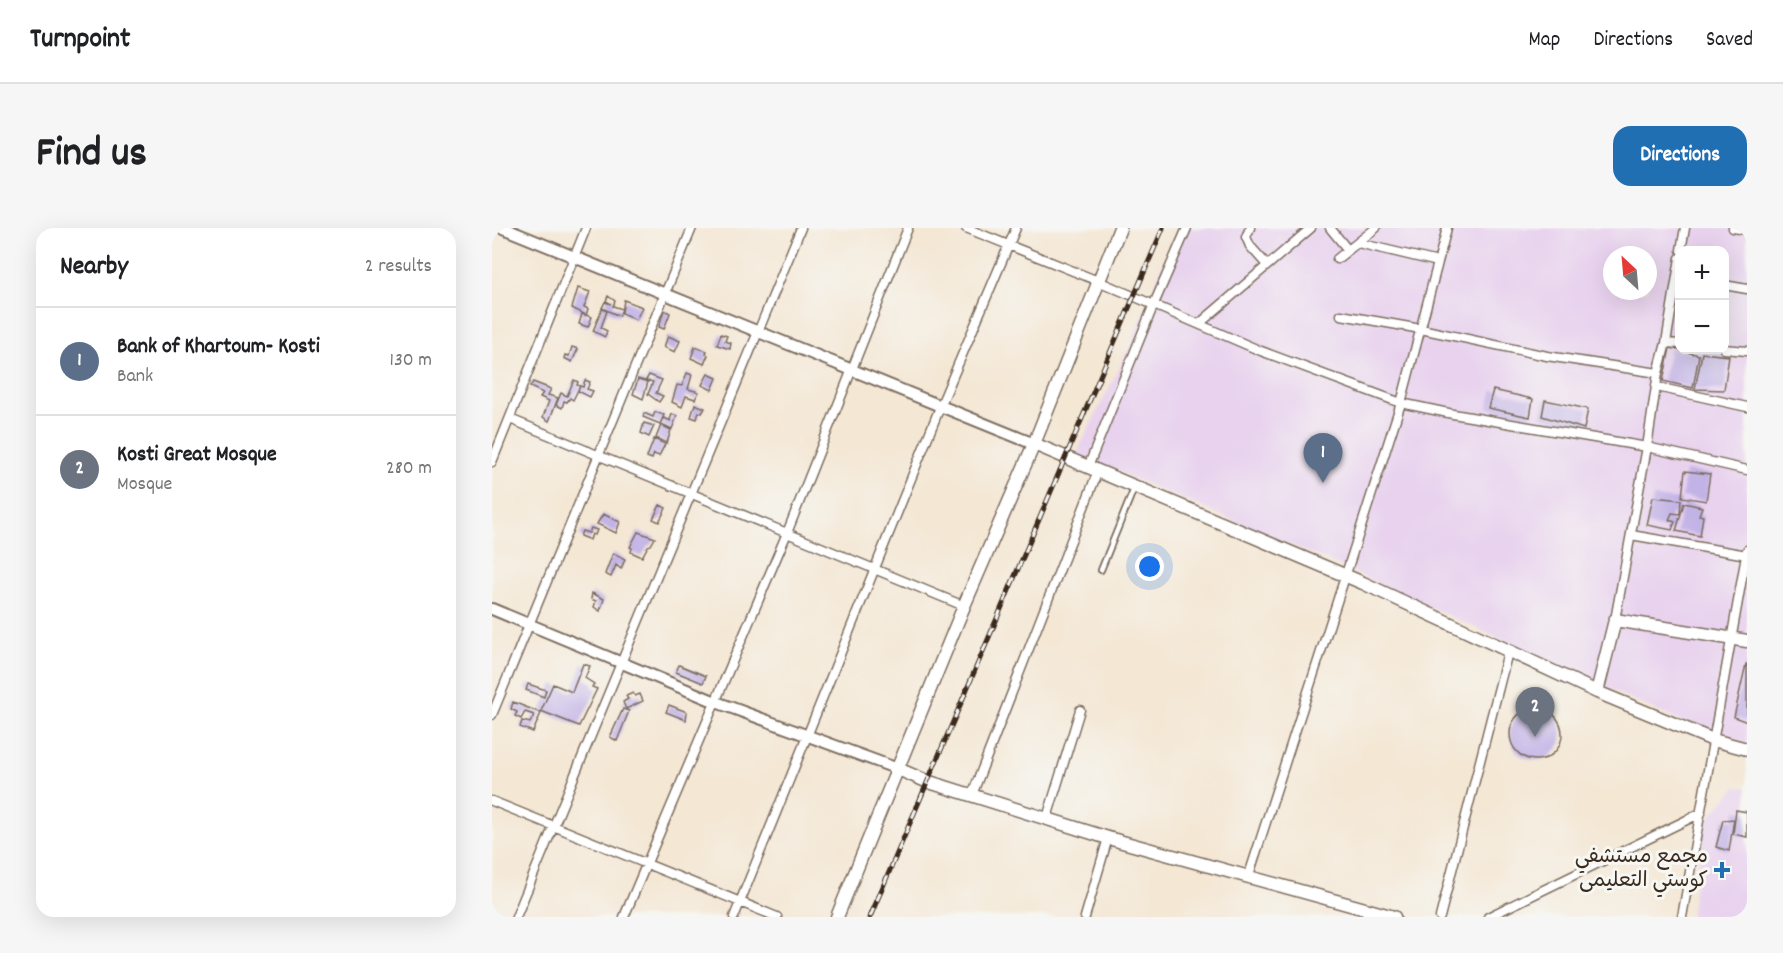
<!DOCTYPE html>
<meta charset="utf-8">
<style>
:root{--surface:#fff;--page:#f6f6f6;--text:#202124;--muted:#757577;--line:#e0e0e0;--accent:#1f6fb2}
body{margin:0;font-family:Dekko,"Playpen Sans Arabic",sans-serif;background:var(--page);color:var(--text)}
.controls{position:absolute;right:18px;top:18px;display:grid;overflow:hidden;border-radius:12px;box-shadow:0 6px 24px #0002}
.controls button{width:54px;height:54px;display:grid;place-items:center;padding:0;border:0;border-bottom:2px solid var(--line);background:var(--surface);color:var(--text);font:30px sans-serif}
.compass{position:absolute;left:1111px;top:18px;width:54px;height:54px;border-radius:50%;background:var(--surface);box-shadow:0 6px 24px #0002;rotate:334deg}
.you{position:absolute;left:658px;top:339px;width:21px;height:21px;margin:-15px;border:4px solid #fff;border-radius:50%;background:#1a73e8;box-shadow:0 0 0 9px #1a73e833}
.badge{display:grid;place-items:center;width:39px;height:39px;border-radius:50%;background:var(--accent);color:#fff;font-size:20px;font-weight:700}
.pin{position:absolute;translate:-50% -50px;filter:drop-shadow(0 2px 3px #0008)}
.pin::after{content:'';position:absolute;top:32px;width:21px;height:18px;background:inherit;clip-path:polygon(0 0,100% 0,50% 100%)}
.list{margin:0;padding:0;list-style:none}
h2{display:flex;justify-content:space-between;align-items:center;height:78px;margin:0;padding:0 24px;font-size:26px}
h2 small{font-size:20px;font-weight:400;color:var(--muted)}
.list li{display:grid;grid-template-columns:39px 1fr auto;gap:18px;align-items:center;box-sizing:border-box;height:108px;padding:0 24px;border-top:2px solid var(--line)}
.list b{display:block;font-size:22px;white-space:nowrap}
.list p{margin:0;font-size:20px;white-space:nowrap;color:var(--muted)}
.list em{font-size:20px;font-style:normal;color:var(--muted)}
.map{position:relative;flex:none;width:1255px;height:689px;overflow:hidden;border-radius:18px}
header{display:flex;align-items:center;gap:36px;box-sizing:border-box;height:84px;padding:0 30px;background:var(--surface);border-bottom:2px solid var(--line)}
header strong{font-size:28px}
nav{display:flex;gap:33px;margin-inline-start:auto;font-size:21px}
.intro{display:flex;align-items:center;justify-content:space-between;box-sizing:border-box;height:144px;padding:0 36px}
h1{margin:0;font-size:42px}
.button{padding:15px 27px;border-radius:18px;background:var(--accent);color:#fff;font-size:21px;font-weight:700}
main{display:flex;gap:36px;padding:0 36px}
aside{flex:1;background:var(--surface);border-radius:18px;box-shadow:0 6px 24px #0002}
.map>svg:first-child{display:block}
.built{fill:#e8d2ee;fill-rule:evenodd}
.building{fill:#c2b3e6}
.lines{fill:none;stroke-linecap:round;stroke-linejoin:round}
.service-casing{stroke:#7c6c5e;stroke-width:8}
.minor-casing{stroke:#7c6c5e;stroke-width:11}
.tertiary-casing{stroke:#7c6c5e;stroke-width:14}
.secondary-casing{stroke:#7c6c5e;stroke-width:15}
.service{stroke:#fff;stroke-width:4.5}
.minor{stroke:#fff;stroke-width:8}
.tertiary{stroke:#fff;stroke-width:10}
.secondary{stroke:#fff;stroke-width:12}
.rail-casing{stroke:#3b2a1e;stroke-width:5}
.rail{stroke:#f6f6f2;stroke-width:3;stroke-dasharray:9;stroke-linecap:butt}
.poi-dot{fill:#1f6fb2;stroke:#f6f6f2;stroke-width:2}
.labels{text-anchor:middle;dominant-baseline:central;stroke-width:6;stroke-linejoin:round;paint-order:stroke}
.poi-label{font-size:21px;fill:#3b2a1e;stroke:#f6f6f2;text-anchor:end}
</style>
<header>
<strong>Turnpoint</strong>
<nav><a>Map</a><a>Directions</a><a>Saved</a></nav>
</header>
<div class="intro"><h1>Find us</h1><a class="button">Directions</a></div>
<main>
<aside>
<h2>Nearby<small>2 results</small></h2>
<ul class="list">
<li><span class="badge" style="background:#5c6f8a">1</span><div><b>Bank of Khartoum- Kosti</b><p>Bank</p></div><em>130 m</em></li>
<li><span class="badge" style="background:#6b7280">2</span><div><b>Kosti Great Mosque</b><p>Mosque</p></div><em>280 m</em></li>
</ul>
</aside>
<div class="map">
<svg width="1255" height="689" viewBox="0 0 1255 689">
<rect width="100%" height="100%" fill="#f6f6f2"/>
<filter id="ink" filterUnits="userSpaceOnUse"><feTurbulence type="fractalNoise" baseFrequency=".0167" numOctaves="2"/><feDisplacementMap in="SourceGraphic" scale="12" xChannelSelector="R" yChannelSelector="G"/><feConvolveMatrix kernelMatrix="1 2 1 2 8 2 1 2 1" color-interpolation-filters="sRGB"/></filter>
<filter id="wash" filterUnits="userSpaceOnUse"><feTurbulence type="fractalNoise" baseFrequency=".008" numOctaves="4" result="noise"/><feDisplacementMap in="SourceGraphic" scale="24" xChannelSelector="R" yChannelSelector="G"/><feGaussianBlur stdDeviation="1.35" result="paint"/><feColorMatrix in="noise" values="0 0 0 0 0 0 0 0 0 0 0 0 0 0 0 0 0 1.4 0 .05"/><feComposite in="paint" operator="in"/></filter>
<g filter="url(#wash)">
<rect width="100%" height="100%" fill="#f4e7d4"/>
<path class="built" d="M685,0H1255V524L841,335L584,226L639,116ZM1188,22H1232V122H1188ZM1120,27H1156V63H1120Z
M1244,559L1255,560V689H1198L1212,595Z"/>
<g id="blocks">
<path class="building" d="M86,60L98,64L92,79L96,81L94,87L80,80Z
M116,68L123,73L121,78L130,81L127,88L110,80L113,74L119,76L114,73Z
M132,72L150,79L144,92L130,85Z
M110,81L115,83L109,100L115,103L113,109L101,103Z
M172,82L178,85L172,101L167,99Z
M90,86L100,89L96,99L87,96Z
M229,106L235,108L233,113L239,115L238,121L225,117Z
M176,108L188,113L183,124L172,119Z
M80,119L86,121L80,134L72,130L73,127L77,128Z
M203,119L215,123L214,126L216,127L212,136L199,130Z
M1178,120L1207,127L1201,160L1171,153Z
M1210,125L1237,128L1232,162L1203,161Z
M195,145L200,147L196,161L207,164L203,171L194,168L190,179L180,174L185,157L190,158Z
M216,146L225,150L220,162L210,157Z
M157,147L170,152L164,165L171,168L167,174L156,166L161,154L154,152Z
M146,151L156,154L151,171L141,166Z
M82,152L86,154L85,157L88,158L81,172L78,170L75,174L72,173L70,180L64,177L69,165L75,168Z
M93,152L98,154L95,161L101,163L98,169L86,163L88,158L91,159Z
M41,154L59,161L56,167L66,170L57,193L51,189L57,173L48,169L51,165L38,159Z
M1001,162L1041,171L1038,189L996,180Z
M1053,172L1096,181L1092,201L1050,188Z
M203,176L213,180L210,185L207,184L205,191L199,189Z
M163,184L172,187L168,196L151,189L152,185L161,189Z
M180,186L185,188L180,201L169,196L172,190L179,193L178,192Z
M152,195L162,198L157,209L149,205Z
M169,197L179,202L175,215L164,210Z
M162,211L173,216L167,228L162,226L160,231L155,229Z
M1193,243L1218,246L1214,273L1190,269Z
M1161,269L1189,272L1188,286L1180,285L1177,292L1183,294L1180,302L1155,297Z
M1192,275L1210,279L1207,287L1211,288L1208,308L1184,303Z
M168,277L174,280L167,294L161,291Z
M111,286L128,294L124,305L105,296Z
M99,300L105,302L103,307L100,306L98,312L88,308L90,303L97,305Z
M146,304L163,310L159,317L156,318L150,329L139,324L140,320L138,319Z
M121,325L133,331L129,341L124,337L119,349L113,346Z
M100,365L112,371L108,383L102,379L104,373L99,371Z
M91,436L98,438L93,450L102,456L100,459L105,461L87,498L49,483L61,456L80,464Z
M1254,436H1255V494L1242,489Z
M187,437L214,448L211,455L184,444Z
M36,456L54,462L52,469L34,462Z
M141,465L143,468L148,466L151,473L134,481L131,474L136,471L134,468Z
M21,474L49,485L41,504L28,499L30,493L38,495L42,487L33,484L29,491L23,488L25,484L19,481Z
M177,477L195,484L194,492L174,484Z
M1018 506a26 26 0 1 1 52 0a26 26 0 1 1-52 0Z
M131,481L137,483L125,513L118,509Z
M1244,582L1255,584V609L1241,606Z
M1242,591L1237,623L1224,619L1231,592Z"/>
</g>
</g>
<g filter="url(#ink)">
<use href="#blocks" fill-opacity="0" stroke="#7c6c5e" stroke-width="1.5"/>
<g class="lines">
<defs>
<path id="service" d="M609,342L643,258"/>
<path id="minor" d="M474,0L606,53L769,123L909,175L961,186L1155,219L1255,242
M758,0L754,9L758,18L775,37
M838,0L856,22
M1241,0L1255,2
M866,15L946,34
M1189,22L1193,0
M845,31L884,0
M1232,57L1255,61
M849,87L929,101L1055,128L1166,145
M707,96L819,0
M1174,115L1188,116
M1232,121L1255,123
M1165,159L1255,179
M18,191L472,378
M0,234L94,0
M596,239L662,76L695,0
M1139,307L1255,327
M1123,392L1155,219L1166,145L1174,115L1188,30
M0,487L200,0
M480,567L606,243
M0,573L285,689
M555,590L588,482
M757,647L909,175L955,0
M24,689L309,0
M132,689L295,305L416,0
M242,689L448,179L524,0
M593,689L616,610
M948,689L1016,424
M996,689L1209,585
M1190,689L1255,322"/>
<path id="tertiary" d="M11,0L542,216
M0,381L224,474L406,541"/>
<path id="secondary" d="M542,216L871,355L1105,464L1221,512L1255,521
M1105,464L1123,392L1255,413
M406,541L434,553L616,610L902,689
M345,689L472,378L542,216L628,0"/>
</defs>
<use href="#service" class="service-casing"/>
<use href="#minor" class="minor-casing"/>
<use href="#tertiary" class="tertiary-casing"/>
<use href="#secondary" class="secondary-casing"/>
<use href="#service" class="service"/>
<use href="#minor" class="minor"/>
<use href="#tertiary" class="tertiary"/>
<use href="#secondary" class="secondary"/>
<defs>
<path id="rail" d="M378,689L671,0"/>
</defs>
<use href="#rail" class="rail-casing"/>
<use href="#rail" class="rail"/>
</g>
</g>
<path class="poi-dot" d="M1227 633h6v6h6v6h-6v6h-6v-6h-6v-6h6z"/>
<g class="labels">
<g class="poi-label">
<text x="1216" y="630">مجمع مستشفي<tspan x="1216" dy="24">كوستي التعليمى</tspan></text>
</g>
</g>
</svg>
<div class="controls">
<button>+</button>
<button>−</button>
</div>
<svg class="compass" viewBox="-18 -18 36 36"><path d="M0-13l5 13h-10z" fill="#e53935"/><path d="M0 13l5-13h-10z" fill="#757577"/></svg>
<div class="you"></div>
<div class="pin badge" style="left:831px;top:255px;background:#5c6f8a">1</div>
<div class="pin badge" style="left:1043px;top:509px;background:#6b7280">2</div>
</div>
</main>
